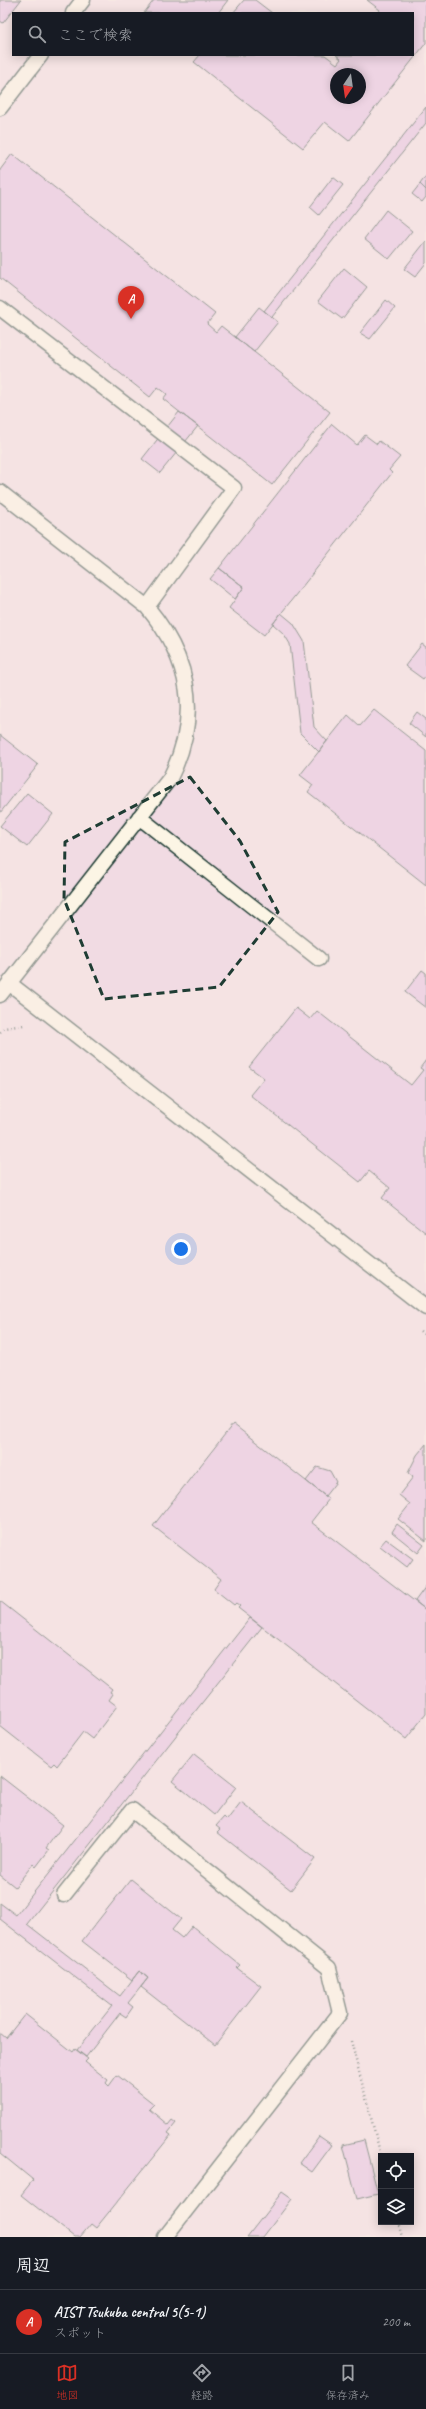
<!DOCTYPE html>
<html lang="ja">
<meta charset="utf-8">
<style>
:root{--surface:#171b24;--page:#242831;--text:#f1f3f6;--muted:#9ea1a6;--line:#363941;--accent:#d93025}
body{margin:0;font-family:Caveat,"Klee One",sans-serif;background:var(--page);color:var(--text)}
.controls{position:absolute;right:12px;bottom:12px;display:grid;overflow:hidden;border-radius:0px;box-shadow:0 2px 10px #0003}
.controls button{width:36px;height:36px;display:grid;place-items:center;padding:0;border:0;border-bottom:1px solid var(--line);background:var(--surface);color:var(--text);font:20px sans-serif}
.compass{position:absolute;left:330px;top:68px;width:36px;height:36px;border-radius:50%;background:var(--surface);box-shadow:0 2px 10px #0003;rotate:193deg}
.you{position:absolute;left:181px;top:1249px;width:14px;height:14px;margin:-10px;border:3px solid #fff;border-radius:50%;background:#1a73e8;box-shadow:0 0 0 6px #1a73e833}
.badge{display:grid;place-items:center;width:26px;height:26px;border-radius:50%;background:var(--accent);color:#fff;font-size:13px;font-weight:700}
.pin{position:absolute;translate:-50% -33px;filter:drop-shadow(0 1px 2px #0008)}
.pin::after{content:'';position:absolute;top:21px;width:14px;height:12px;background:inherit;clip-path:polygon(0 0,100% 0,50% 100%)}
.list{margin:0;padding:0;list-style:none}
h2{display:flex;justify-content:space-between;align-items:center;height:52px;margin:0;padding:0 16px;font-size:17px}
h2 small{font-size:13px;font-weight:400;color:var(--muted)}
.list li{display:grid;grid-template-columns:26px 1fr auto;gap:12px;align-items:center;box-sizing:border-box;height:64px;padding:0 16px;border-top:1px solid var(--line)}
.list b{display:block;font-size:15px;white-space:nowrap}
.list p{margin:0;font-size:13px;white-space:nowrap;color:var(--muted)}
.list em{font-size:13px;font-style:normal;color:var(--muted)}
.icon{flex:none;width:22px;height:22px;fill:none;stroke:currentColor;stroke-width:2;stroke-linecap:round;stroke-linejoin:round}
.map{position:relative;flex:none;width:426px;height:2237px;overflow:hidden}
.search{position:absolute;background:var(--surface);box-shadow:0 2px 10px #0003;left:12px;right:12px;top:12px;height:44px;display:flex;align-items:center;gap:10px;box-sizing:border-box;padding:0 14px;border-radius:0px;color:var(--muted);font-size:15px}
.sheet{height:116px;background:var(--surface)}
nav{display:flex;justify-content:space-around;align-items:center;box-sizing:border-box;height:56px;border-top:1px solid var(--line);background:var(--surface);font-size:11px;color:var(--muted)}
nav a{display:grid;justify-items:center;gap:2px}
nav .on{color:var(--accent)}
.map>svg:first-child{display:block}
.built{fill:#f1dbe3;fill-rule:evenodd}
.building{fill:#e2bae2;stroke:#1f3d34;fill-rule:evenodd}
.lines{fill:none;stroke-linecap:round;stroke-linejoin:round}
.service-casing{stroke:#1f3d34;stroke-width:17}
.path{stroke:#1f3d34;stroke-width:2.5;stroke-dasharray:1 3;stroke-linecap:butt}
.service{stroke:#fcf5e5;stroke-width:14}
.marked{fill:none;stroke:#1f3d34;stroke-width:3;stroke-dasharray:8 5;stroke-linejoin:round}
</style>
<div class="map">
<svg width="426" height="2237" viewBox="0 0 426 2237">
<rect width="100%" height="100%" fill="#f7e9e4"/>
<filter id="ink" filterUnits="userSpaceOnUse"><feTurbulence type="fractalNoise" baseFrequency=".025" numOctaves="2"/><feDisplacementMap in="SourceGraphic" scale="8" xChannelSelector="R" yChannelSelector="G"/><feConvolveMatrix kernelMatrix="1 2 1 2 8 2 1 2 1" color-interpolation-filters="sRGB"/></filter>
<g filter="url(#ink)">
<path class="built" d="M0,0H426V2237H0ZM13,13H413V55H13ZM336,74H360V98H336ZM381,2156H411V2222H381Z"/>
<path class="building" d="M0,0H21L3,23L0,21Z
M154,0H228L218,13H144Z
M244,0H255L272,13H233Z
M367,0H426V43L349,141L325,122L303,148L194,62L200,55H325L337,64L341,59L336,55H413V13H378L380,10ZM336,74H360V98H336Z
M426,107V123L272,317L264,311Z
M12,154L215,314L207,324L216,332L221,326L330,412L272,485L163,399L167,394L158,387L150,397L0,278V170Z
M426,176V190L420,184Z
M333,177L343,185L319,215L310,207Z
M420,184L426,190V197L422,202L412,194Z
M386,210L412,231L389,259L364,239Z
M426,241V263L415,277L404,269Z
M344,268L367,287L342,319L318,301Z
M386,300L395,308L370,339L360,333Z
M259,307L278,322L254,352L235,337Z
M179,412L198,426L160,473L142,459Z
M332,424L357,445L365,435L377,444L379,441L400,457L389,470L392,473L264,635L229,608L244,587L219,568Z
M219,568L244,587L235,599L210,579Z
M281,613L293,623L304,641L314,727L327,741L319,752L300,733L290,644L284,634L273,624Z
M422,644L426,647V675L423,679L405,666Z
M374,710L426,751V885L308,792L313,785L300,775L348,715L360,726Z
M417,712L426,719V737L409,723Z
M0,735L38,765L0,813Z
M27,793L53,814L27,847L0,826Z
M422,970L426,973V1008L405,992Z
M296,1008L310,1019L317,1011L411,1085L423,1070L420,1068L426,1060V1233L382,1198L390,1188L369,1171L360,1182L250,1095L264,1078L249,1067Z
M233,1424L329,1499L311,1522L426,1610V1714L406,1739L238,1608L240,1606L236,1603L234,1605L214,1589L221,1579L153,1526Z
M426,1444V1541L398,1519L410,1504L399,1495L413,1477L408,1473L417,1455Z
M317,1467L330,1471L336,1482L325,1496L306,1481Z
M397,1524L424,1545L418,1553L392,1532Z
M386,1539L413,1559L407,1567L380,1546Z
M426,1586V1610L415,1601Z
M0,1601L112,1689L110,1692L113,1694L109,1700L117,1706L92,1739L83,1732L57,1766L54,1763L51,1766L0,1726Z
M250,1618L262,1627L27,1924L120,1996L139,1971L148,1978L128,2003L133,2007L126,2017L120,2013L86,2057L77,2050L112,2006L0,1919V1903L16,1915Z
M194,1754L236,1787L214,1815L172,1781Z
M0,1776L63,1825L46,1848L49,1850L36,1867L33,1864L15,1887L0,1875Z
M241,1802L315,1859L291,1890L217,1832L220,1829L216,1826L224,1817L227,1820Z
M131,1879L181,1919L172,1930L182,1938L192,1926L240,1965L237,1968L261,1986L215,2045L141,1987L148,1978L139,1971L132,1980L82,1941Z
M25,2014L73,2052L75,2049L88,2059L85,2062L108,2080L106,2083L109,2086L117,2075L154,2104L149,2109L168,2125L172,2120L176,2123L168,2133L171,2135L96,2228L91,2224L80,2237H74L21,2195L33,2180L0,2153V2033L6,2038Z
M319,2136L332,2145L312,2172L299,2163Z
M364,2140L378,2194L357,2199L343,2145Z
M282,2192L292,2199L263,2237H247Z"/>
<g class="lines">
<defs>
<path id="service" d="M73,13L83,0
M0,108L41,55
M0,308L234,488L147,607
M0,492L147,607C191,660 201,716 170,778L0,995
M139,817L319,959
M9,983L426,1308
M64,1895L132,1810L329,1968L340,2013L165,2237"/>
</defs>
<use href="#service" class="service-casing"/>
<path class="path" d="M0,1032L4,1028L24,1025
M420,1331L426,1336
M351,2041L381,2156
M398,2222L402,2237"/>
<use href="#service" class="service"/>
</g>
</g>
<path d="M0 0H426V2237H0ZM190,777L240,841L278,912L219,987L104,999L64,899L65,842Z" fill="#f7e9e4" fill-opacity=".55" fill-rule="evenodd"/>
<path class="marked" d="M190,777L240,841L278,912L219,987L104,999L64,899L65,842Z"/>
</svg>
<div class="controls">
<button><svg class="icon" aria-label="locate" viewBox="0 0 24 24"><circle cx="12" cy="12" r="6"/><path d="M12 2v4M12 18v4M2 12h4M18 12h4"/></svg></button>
<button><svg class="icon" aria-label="layers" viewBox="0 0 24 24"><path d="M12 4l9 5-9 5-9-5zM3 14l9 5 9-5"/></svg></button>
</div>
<svg class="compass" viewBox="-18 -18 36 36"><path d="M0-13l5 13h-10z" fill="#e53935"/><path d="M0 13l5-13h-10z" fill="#9ea1a6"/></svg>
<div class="you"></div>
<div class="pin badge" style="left:131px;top:319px">A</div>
<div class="search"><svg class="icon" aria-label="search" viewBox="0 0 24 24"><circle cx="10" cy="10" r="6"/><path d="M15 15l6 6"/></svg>ここで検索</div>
</div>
<section class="sheet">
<h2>周辺<small></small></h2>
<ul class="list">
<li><span class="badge">A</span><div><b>AIST Tsukuba central 5(5-1)</b><p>スポット</p></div><em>200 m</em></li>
</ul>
</section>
<nav>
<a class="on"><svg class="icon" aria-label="map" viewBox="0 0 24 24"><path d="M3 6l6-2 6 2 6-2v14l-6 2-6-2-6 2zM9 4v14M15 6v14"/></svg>地図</a>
<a><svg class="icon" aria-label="directions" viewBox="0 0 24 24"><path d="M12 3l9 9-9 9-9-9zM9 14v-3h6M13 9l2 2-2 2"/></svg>経路</a>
<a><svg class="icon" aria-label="saved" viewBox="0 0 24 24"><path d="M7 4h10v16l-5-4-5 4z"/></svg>保存済み</a>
</nav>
